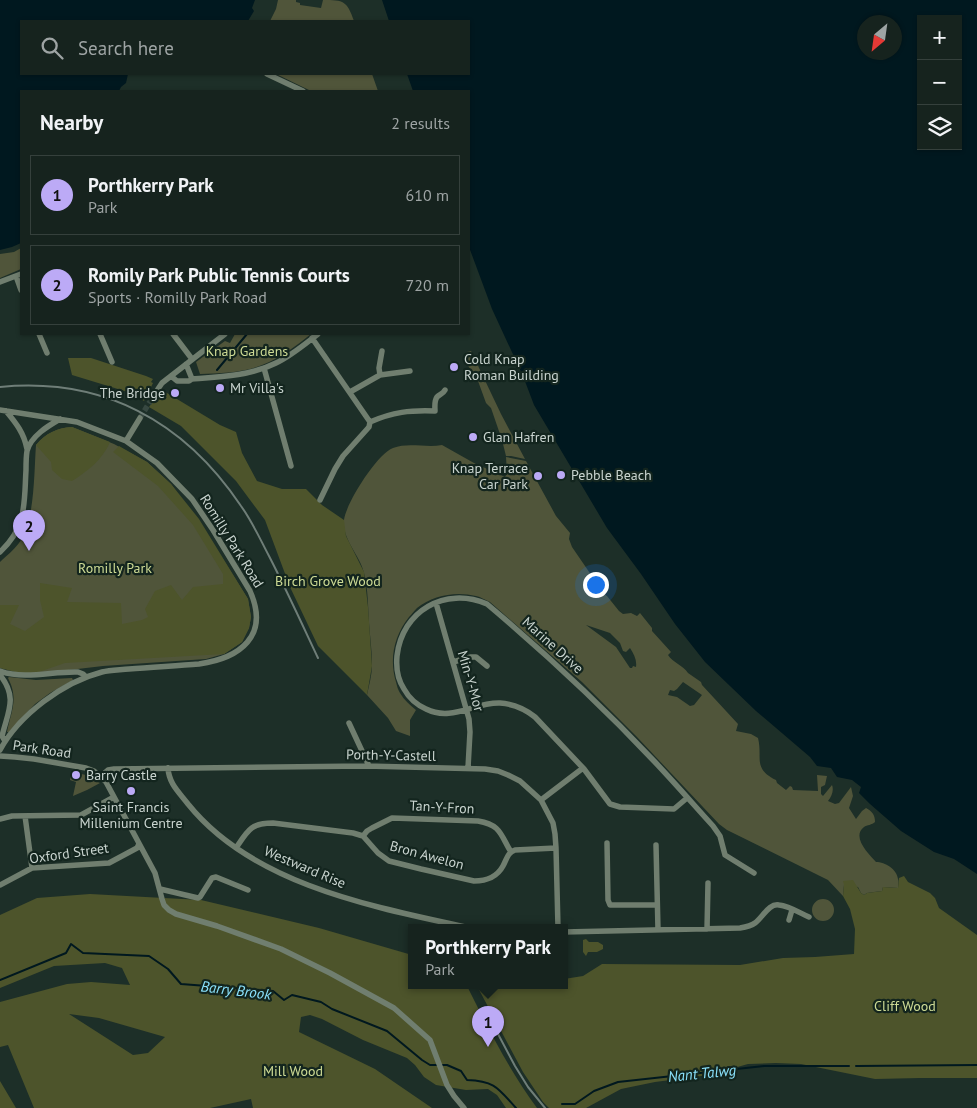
<!DOCTYPE html>
<meta charset="utf-8">
<style>
:root{--surface:#16231e;--page:#232f2b;--text:#f1f3f6;--muted:#9ea4a4;--line:#35403c;--accent:#bcaaf6}
body{margin:0;font-family:"PT Sans",sans-serif;background:var(--page);color:var(--text)}
.controls{position:absolute;right:15px;top:15px;display:grid;overflow:hidden;border-radius:0px;box-shadow:0 1px 4px #0004}
.controls button{width:45px;height:45px;display:grid;place-items:center;padding:0;border:0;border-bottom:1px solid var(--line);background:var(--surface);color:var(--text);font:25px sans-serif}
.compass{position:absolute;left:857px;top:15px;width:45px;height:45px;border-radius:50%;background:var(--surface);box-shadow:0 1px 4px #0004;rotate:209deg}
.you{position:absolute;left:595px;top:584px;width:18px;height:18px;margin:-12px;border:4px solid #fff;border-radius:50%;background:#1a73e8;box-shadow:0 0 0 8px #1a73e833}
.badge{display:grid;place-items:center;width:32px;height:32px;border-radius:50%;background:var(--accent);color:#111;font-size:16px;font-weight:700}
.pin{position:absolute;translate:-50% -41px;filter:drop-shadow(0 1px 2px #0008)}
.pin::after{content:'';position:absolute;top:26px;width:18px;height:15px;background:inherit;clip-path:polygon(0 0,100% 0,50% 100%)}
.popup{position:absolute;left:408px;top:924px;width:160px;height:65px;box-sizing:border-box;display:grid;place-content:center;border-radius:0px;background:var(--surface);filter:drop-shadow(0 1px 4px #0005);font-size:16px;white-space:nowrap;color:var(--muted)}
.popup b{font-size:19px;color:var(--text)}
.popup::after{content:'';position:absolute;left:50%;top:100%;margin-left:-10px;border:10px solid transparent;border-top-color:var(--surface)}
.list{margin:0;padding:0;list-style:none}
h2{display:flex;justify-content:space-between;align-items:center;height:65px;margin:0;padding:0 20px;font-size:21px}
h2 small{font-size:16px;font-weight:400;color:var(--muted)}
.list li{display:grid;grid-template-columns:32px 1fr auto;gap:15px;align-items:center;box-sizing:border-box;height:80px;margin:0 10px 10px;padding:0 10px;border:1px solid var(--line);border-radius:0px}
.list b{display:block;font-size:19px;white-space:nowrap}
.list p{margin:0;font-size:16px;white-space:nowrap;color:var(--muted)}
.list em{font-size:16px;font-style:normal;color:var(--muted)}
.icon{flex:none;width:28px;height:28px;fill:none;stroke:currentColor;stroke-width:2;stroke-linecap:round;stroke-linejoin:round}
.map{position:relative;flex:none;width:977px;height:1108px;overflow:hidden}
.search{position:absolute;background:var(--surface);box-shadow:0 1px 4px #0004;left:20px;top:20px;width:450px;height:55px;display:flex;align-items:center;gap:12px;box-sizing:border-box;padding:0 18px;border-radius:0px;color:var(--muted);font-size:19px}
.panel{position:absolute;background:var(--surface);box-shadow:0 1px 4px #0004;left:20px;top:90px;width:450px;height:245px;border-radius:0px}
.map>svg:first-child{display:block}
.green{fill:#50553a;fill-rule:evenodd}
.forest{fill:#4d542b;fill-rule:evenodd}
.water{fill:#00181f;fill-rule:evenodd}
.lines{fill:none;stroke-linecap:round;stroke-linejoin:round}
.stream{stroke:#00181f;stroke-width:2}
.minor-tunnel{stroke:#374841;stroke-width:5.5;stroke-dasharray:5.5 3;stroke-linecap:butt}
.minor{stroke:#707e6f;stroke-width:5.5}
.rail{stroke:#6f7e78;stroke-width:2}
.poi-dot{fill:#bcaaf6;stroke:#13251e;stroke-width:2}
.labels{text-anchor:middle;dominant-baseline:central;stroke-width:4.5;stroke-linejoin:round;paint-order:stroke}
.park-label{font-size:14px;fill:#cedb95;stroke:#13251e}
.poi-label{font-size:14px;fill:#c9d4cf;stroke:#13251e;text-anchor:start}
.street-label{font-size:14px;fill:#c9d4cf;stroke:#13251e}
.water-label{font-size:15px;font-style:italic;fill:#8ae1fb;stroke:#13251e}
</style>
<div class="map">
<svg width="977" height="1108" viewBox="0 0 977 1108">
<rect width="100%" height="100%" fill="#1d2f28"/>
<path class="green" d="M278,0H296V2L300,3V5L321,8L323,0C344,0 347,1 354,21H270L276,9Z
M276,74H372L378,91H311Z
M21,248V269L0,278V254L14,252Z
M235,334H311C296,346 280,358 262,365C243,373 221,373 200,374L196,362L225,341L230,343Z
M471,351L501,414L525,459L511,456H506L502,440L491,408L486,403L478,381L465,361V355L467,352Z
M72,427L114,444L147,462L171,484L221,556L248,599L251,617L249,628L242,642L224,654L206,659L103,666L69,670L36,673L0,668V562C6,556 14,550 19,543C35,523 34,471 36,445C46,433 57,428 72,427Z
M442,445L474,463L505,477L507,473L506,457L526,461L556,516L570,533L569,539L572,547L596,582L600,591L607,596L619,611L623,614L631,613L637,616L640,613L652,628V631L671,652L668,655C673,663 683,665 688,673L701,682L702,685L738,724L736,731L751,734L758,738C763,758 752,768 776,780L777,783L786,790L790,786L792,787L793,790L818,791L817,775L827,776L825,785L821,787V794L823,796L832,785C834,790 832,796 828,801L835,804L839,803L851,787L853,796L849,808L856,819L862,811L866,808C872,811 875,815 875,822C872,825 867,825 864,827C851,837 869,854 876,862C885,862 897,869 898,879C899,882 898,885 898,888L883,887L882,891L867,893L864,895L861,893L858,887L844,885L843,896L828,880L727,830L719,824L637,737L582,682L490,602C485,600 481,597 476,596C456,591 433,595 417,608C414,611 412,614 409,617C394,636 389,659 396,682C397,686 398,690 400,693C404,700 410,705 416,710L410,720V736L396,731L388,718L367,695C369,685 372,675 372,665C372,651 370,637 369,623C368,607 368,587 364,573C360,555 342,540 344,520C346,503 377,454 393,448C408,442 426,448 442,445ZM586,625L610,633L620,643L623,651L626,652L630,648C634,654 637,660 636,667L633,666L632,668H630L616,647ZM683,682L702,695L694,705L690,706L677,697L668,695L670,690L674,691L677,689Z
M9,677L36,680L72,678L73,680L50,693L35,704L9,732H7C11,711 19,699 8,678Z
M72,772L86,775L100,783L87,790L73,796L76,782L70,780Z
M812 910a11 11 0 1 1 22 0a11 11 0 1 1-22 0Z"/>
<path class="forest" d="M68,358H91L146,376L153,379L151,382L153,383L144,401L131,393L72,375Z
M162,390L220,425L236,432L242,453L257,481L282,489H306L322,505L344,520L346,536L364,572L368,607L372,666L367,695L318,646L290,587L265,520L236,481L181,426L149,407Z
M72,427L110,442C103,459 88,471 72,481L62,479L52,470L51,462L36,445C46,433 57,428 72,427Z
M119,446L147,462L171,484L199,519L248,599L251,617L249,628L242,642L224,654L65,663L36,673H19L0,668V605H19L10,624L25,631L44,617L40,600V583L72,588L67,602L121,603L122,624L142,620L148,617L145,609L155,591L171,585L182,600L193,587L223,584V574L193,525L158,486L113,452Z
M904,876L908,882L930,893L935,898L939,908L977,935V1078H920L875,1079L801,1064L776,1063L748,1064L709,1075L655,1082L621,1089L586,1108H549L543,1102L523,1072L477,986H564V979L583,976L602,964L740,965L783,958L815,957L854,954L855,929L850,909L843,896L844,885L843,881L853,880L861,893L864,895L867,893L882,891L883,887L898,888L899,878Z
M90,894L201,900L319,928L412,955V986H467C488,1028 509,1070 537,1108H506L497,1095L488,1089L466,1090L436,1085L424,1077L415,1065L407,1058L363,1040L322,1019L310,1015L301,1017L299,1032L375,1069L432,1108H253L251,1099L210,1108H34L8,1045L0,1047V1002L67,984L91,982L130,985L122,968L105,963L54,966L0,988V915L37,898ZM69,1014L99,1018L165,1037L148,1053L133,1055Z
M586,939L589,942H598L603,945V949L597,952H588L586,956L583,952V940Z
M0,1081L16,1108H0Z"/>
<path class="water" d="M0,0H255L252,8L254,11L248,21H21V74H128L126,83L121,87L119,91H21V243L12,247L0,250Z
M382,0H977V874L954,859L934,852L901,831L870,804L859,793L861,787L852,780L837,777L831,768L817,766L810,757L756,711L705,662L675,624L641,574L607,528L534,405L523,376L492,309L469,247V91H413L407,74H469V21H389ZM921,19H958V146H921ZM864,22H894V52H864Z"/>
<g class="lines">
<path class="stream" d="M217,370L247,334
M0,980L66,953L71,944L83,953L149,956L168,969L181,984L273,991L284,1000L292,995L321,1002L332,1009L387,1031L422,1060L430,1065H447L461,1071L467,1080C495,1081 498,1088 516,1108
M856,1066L977,1065
M562,1104H575L594,1091L618,1082L764,1066H849"/>
<path class="minor-tunnel" d="M140,418L154,395"/>
<path class="minor" d="M267,74L303,91
M16,276L21,290
M0,282L21,274
M39,334L47,353
M100,334L112,362
M173,334L192,359
M312,338L370,422
M186,364L192,379
M264,368L291,466
M380,375L379,368L382,351
M171,376L177,381H189L192,379C220,377 250,376 276,363C291,356 305,344 318,334
M350,392L380,375L410,371
M154,395L162,383L225,334
M0,410L77,422L126,441L157,463L192,499L213,530L250,591C270,636 240,658 199,664C175,666 152,667 129,669C120,670 110,670 102,672C63,682 19,715 0,750
M6,411C16,423 24,433 27,449
M126,441L140,418
M320,500L335,469L343,456L369,427L370,422C393,412 410,410 435,411C435,407 434,401 437,397C440,394 443,394 445,390
M0,552C27,527 24,504 26,470C26,464 26,457 27,451C31,436 48,426 60,419
M436,603L469,719L470,732L468,768
M453,662L471,657H476L487,666
M0,671C26,680 52,671 78,672L83,674L86,677
M0,675C18,698 8,711 2,736L5,741
M349,723L369,766
M0,756L15,757L34,759L86,768L94,771L106,782L155,873L162,899L164,905L169,910L176,914L217,926L281,949L330,973L394,1008L430,1040L447,1085L454,1096L464,1108
M168,768C169,784 179,792 188,804C253,885 374,907 470,928
M101,776L108,770L114,769L366,766L485,769L498,771L508,775L520,781L541,800L553,823L555,834L556,848L558,928
M687,798L674,809L620,807L610,804L584,769L535,717C525,709 514,704 500,703C474,702 452,722 426,709C417,705 409,698 404,689C398,680 396,667 397,656C402,611 445,586 487,604C545,653 601,705 654,761C674,782 693,804 713,826L720,836L725,855L754,873
M541,800L583,768
M25,816L32,868
M0,819L12,816L81,815L114,797
M363,836L367,831L372,828L392,818L478,821C501,825 500,834 511,852
M607,843L608,900L610,905H657
M656,845L658,930
M236,848C248,830 251,823 273,823L353,833L363,836L378,853L389,861L421,869L474,881C486,881 497,877 503,866C507,859 507,853 515,850L556,848
M0,885L32,868L109,863L137,848L139,844
M160,889L198,898L200,897L212,878L216,877L248,890
M789,920L792,910
M707,929L708,883
M564,932L740,928C746,927 751,926 755,923C763,917 769,903 779,905C789,906 800,913 809,917"/>
<path class="rail" d="M0,387C103,377 184,421 241,506C252,521 260,539 269,556C286,589 302,624 318,658
M488,1015L515,1066L528,1087L545,1108"/>
</g>
<g class="poi-dot">
<circle cx="454" cy="367" r="5"/>
<circle cx="220" cy="388" r="5"/>
<circle cx="175" cy="393" r="5"/>
<circle cx="473" cy="437" r="5"/>
<circle cx="561" cy="475" r="5"/>
<circle cx="538" cy="476" r="5"/>
<circle cx="76" cy="775" r="5"/>
<circle cx="131" cy="791" r="5"/>
</g>
<g class="labels">
<g class="park-label">
<text x="247" y="351">Knap Gardens</text>
<text x="115" y="568">Romilly Park</text>
<text x="328" y="581">Birch Grove Wood</text>
<text x="905" y="1006">Cliff Wood</text>
<text x="293" y="1071">Mill Wood</text>
</g>
<g class="poi-label">
<text x="464" y="359">Cold Knap<tspan x="464" dy="16">Roman Building</tspan></text>
<text x="230" y="388">Mr Villa's</text>
<text x="165" y="393" text-anchor="end">The Bridge</text>
<text x="483" y="437">Glan Hafren</text>
<text x="528" y="468" text-anchor="end">Knap Terrace<tspan x="528" dy="16">Car Park</tspan></text>
<text x="571" y="475">Pebble Beach</text>
<text x="86" y="775">Barry Castle</text>
<text x="131" y="807" text-anchor="middle">Saint Francis<tspan x="131" dy="16">Millenium Centre</tspan></text>
</g>
<g class="street-label">
<text transform="translate(232 541) rotate(58)">Romilly Park Road</text>
<text transform="translate(553 645) rotate(42)">Marine Drive</text>
<text transform="translate(471 681) rotate(74)">Min-Y-Mor</text>
<text transform="translate(42 749) rotate(8)">Park Road</text>
<text transform="translate(391 755) rotate(1)">Porth-Y-Castell</text>
<text transform="translate(442 807) rotate(3)">Tan-Y-Fron</text>
<text transform="translate(69 853) rotate(-8)">Oxford Street</text>
<text transform="translate(427 855) rotate(15)">Bron Awelon</text>
<text transform="translate(305 867) rotate(23)">Westward Rise</text>
</g>
<g class="water-label">
<text transform="translate(236 990) rotate(7)">Barry Brook</text>
<text transform="translate(702 1073) rotate(-6)">Nant Talwg</text>
</g>
</g>
</svg>
<div class="controls">
<button>+</button>
<button>−</button>
<button><svg class="icon" aria-label="layers" viewBox="0 0 24 24"><path d="M12 4l9 5-9 5-9-5zM3 14l9 5 9-5"/></svg></button>
</div>
<svg class="compass" viewBox="-18 -18 36 36"><path d="M0-13l5 13h-10z" fill="#e53935"/><path d="M0 13l5-13h-10z" fill="#9ea4a4"/></svg>
<div class="you"></div>
<div class="pin badge" style="left:488px;top:1047px">1</div>
<div class="popup"><b>Porthkerry Park</b>Park</div>
<div class="pin badge" style="left:29px;top:551px">2</div>
<div class="search"><svg class="icon" aria-label="search" viewBox="0 0 24 24"><circle cx="10" cy="10" r="6"/><path d="M15 15l6 6"/></svg>Search here</div>
<section class="panel">
<h2>Nearby<small>2 results</small></h2>
<ul class="list">
<li><span class="badge">1</span><div><b>Porthkerry Park</b><p>Park</p></div><em>610 m</em></li>
<li><span class="badge">2</span><div><b>Romily Park Public Tennis Courts</b><p>Sports · Romilly Park Road</p></div><em>720 m</em></li>
</ul>
</section>
</div>
